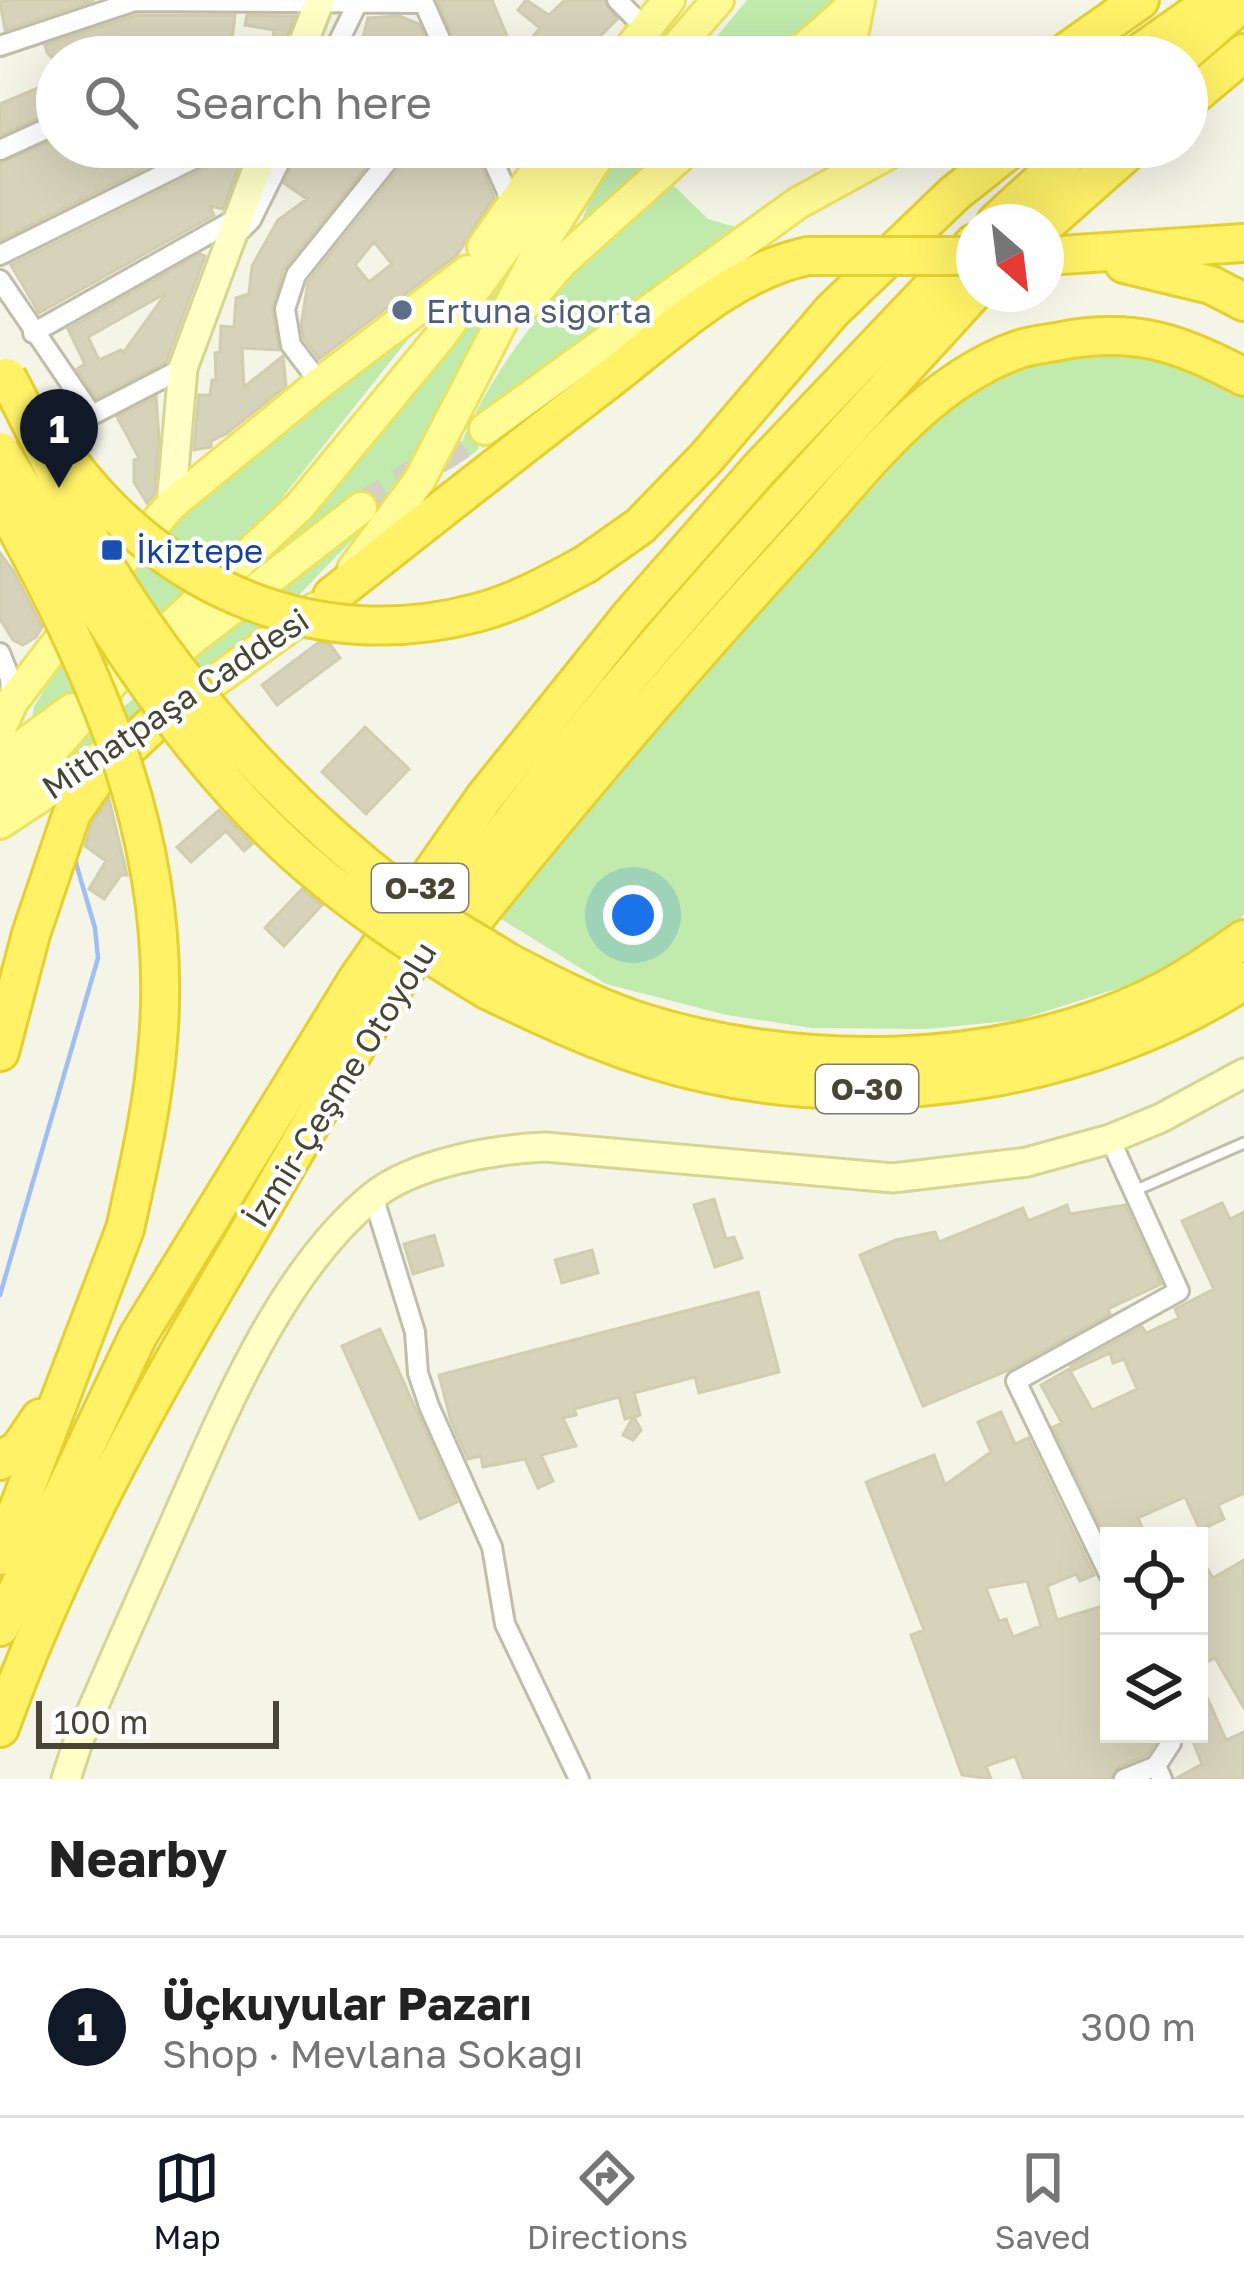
<!DOCTYPE html>
<meta charset="utf-8">
<style>
:root{--surface:#fff;--page:#f2f2f2;--text:#222;--muted:#767676;--line:#e0e0e0;--accent:#111827}
body{margin:0;font-family:"Golos Text",sans-serif;background:var(--page);color:var(--text)}
.controls{position:absolute;right:36px;bottom:36px;display:grid;overflow:hidden;border-radius:0px;box-shadow:0 12px 48px #0002}
.controls button{width:108px;height:108px;display:grid;place-items:center;padding:0;border:0;border-bottom:3px solid var(--line);background:var(--surface);color:var(--text);font:60px sans-serif}
.compass{position:absolute;left:956px;top:204px;width:108px;height:108px;border-radius:50%;background:var(--surface);box-shadow:0 12px 48px #0002;rotate:152deg}
.scale{position:absolute;left:36px;bottom:30px;width:243px;box-sizing:border-box;padding-left:12px;border:6px solid #484535;border-top:0;font-size:33px;line-height:42px;white-space:nowrap;color:#484535;-webkit-text-stroke:9px #fff;paint-order:stroke}
.you{position:absolute;left:633px;top:915px;width:42px;height:42px;margin:-30px;border:9px solid #fff;border-radius:50%;background:#1a73e8;box-shadow:0 0 0 18px #1a73e833}
.badge{display:grid;place-items:center;width:78px;height:78px;border-radius:50%;background:var(--accent);color:#fff;font-size:39px;font-weight:700}
.pin{position:absolute;translate:-50% -99px;filter:drop-shadow(0 3px 6px #0008)}
.pin::after{content:'';position:absolute;top:63px;width:42px;height:36px;background:inherit;clip-path:polygon(0 0,100% 0,50% 100%)}
.list{margin:0;padding:0;list-style:none}
h2{display:flex;justify-content:space-between;align-items:center;height:156px;margin:0;padding:0 48px;font-size:51px}
h2 small{font-size:39px;font-weight:400;color:var(--muted)}
.list li{display:grid;grid-template-columns:78px 1fr auto;gap:36px;align-items:center;box-sizing:border-box;height:180px;padding:0 48px;border-top:3px solid var(--line)}
.list b{display:block;font-size:45px;white-space:nowrap}
.list p{margin:0;font-size:39px;white-space:nowrap;color:var(--muted)}
.list em{font-size:39px;font-style:normal;color:var(--muted)}
.icon{flex:none;width:66px;height:66px;fill:none;stroke:currentColor;stroke-width:2;stroke-linecap:round;stroke-linejoin:round}
.map{position:relative;flex:none;width:1244px;height:1779px;overflow:hidden}
.search{position:absolute;background:var(--surface);box-shadow:0 12px 48px #0002;left:36px;right:36px;top:36px;height:132px;display:flex;align-items:center;gap:30px;box-sizing:border-box;padding:0 42px;border-radius:66px;color:var(--muted);font-size:45px}
.sheet{height:336px;background:var(--surface)}
nav{display:flex;justify-content:space-around;align-items:center;box-sizing:border-box;height:168px;border-top:3px solid var(--line);background:var(--surface);font-size:33px;color:var(--muted)}
nav a{display:grid;justify-items:center;gap:6px}
nav .on{color:var(--accent)}
.map>svg:first-child{display:block}
.green{fill:#c0ebad}
.lines{fill:none;stroke-linecap:round;stroke-linejoin:round}
.stream{stroke:#a0bdf4;stroke-width:4.5}
.building{fill:#d7d3bb;stroke:#d2cdae;stroke-width:3;fill-rule:evenodd}
.primary-tunnel{stroke:#d2d1c3;stroke-width:30;stroke-dasharray:30 15;stroke-linecap:butt}
.lane-casing{stroke:#c0bea9;stroke-width:15}
.street-casing{stroke:#c0bea9;stroke-width:24}
.secondary-casing{stroke:#d7d594;stroke-width:33}
.primary-casing{stroke:#ebe35f;stroke-width:36}
.highway-casing{stroke:#e6d02f;stroke-width:42}
.lane{stroke:#fff;stroke-width:9}
.street{stroke:#fff;stroke-width:18}
.secondary{stroke:#ffffc6;stroke-width:27}
.primary{stroke:#fffb95;stroke-width:30}
.highway{stroke:#fff267;stroke-width:36}
.highway-bridge-casing{stroke:#e6d02f;stroke-width:42;stroke-linecap:butt}
.highway-bridge{stroke:#fff267;stroke-width:36}
.service-dot{fill:#5c6f8a;stroke:#fff;stroke-width:4.5}
.transit-dot{fill:#1a4fb4;stroke:#fff;stroke-width:4.5}
.labels{text-anchor:middle;dominant-baseline:central;stroke-width:9;stroke-linejoin:round;paint-order:stroke}
.shield{fill:#fff;stroke:#7f7d72;stroke-width:3}
.shield-label{font-size:30px;font-weight:bold;fill:#484535}
.service-label{font-size:33px;fill:#4e5e75;stroke:#fff;text-anchor:start}
.transit-label{font-size:33px;fill:#164399;stroke:#fff;text-anchor:start}
.street-label{font-size:33px;fill:#484535;stroke:#fff}
</style>
<div class="map">
<svg width="1244" height="1779" viewBox="0 0 1244 1779">
<rect width="100%" height="100%" fill="#f4f4e7"/>
<path class="green" d="M747,0H840L774,57H700Z
M625,147H670L581,222L599,179Z
M669,181L708,219L739,228L492,408L478,450L451,469C496,348 577,268 669,181Z
M501,266L509,273L421,444L374,517L300,594L212,669L43,784L88,736L201,643L364,494L284,545L374,437Z
M417,328L274,508L73,701L29,731L34,707L51,679L181,516L231,469Z
M1140,344L1244,389V914L1233,928L1135,983L1018,1020L927,1029L812,1028L727,1015L606,984L498,917L631,756L952,400L1019,364Z"/>
<g class="lines">
<path class="stream" d="M0,1295L98,958L95,928L75,860"/>
</g>
<path class="building" d="M11,0H93V1L5,30L0,2Z
M437,0H492L516,57L540,28L518,10L526,0L549,15L565,0H604L617,19L580,57H461Z
M137,15H235L230,57H51L47,52L45,45Z
M247,15L295,16L280,57H271L274,30L245,25Z
M399,16L419,24L433,57H358L368,18Z
M57,80V111L0,135V104Z
M57,139V147H87L97,168L140,147L183,149L0,240V163Z
M231,147H246L223,209L210,206L214,215L39,313L11,265L224,159Z
M300,147H382L283,270L272,310L279,350L242,348L244,387L283,356L286,386L226,434L211,441V447L194,450L199,395H210L212,380H216L215,353L220,352L221,326L234,327L236,298L249,294L252,266L278,220L307,199L284,183Z
M412,147H474L494,197L457,255L319,359L304,339L301,326L308,282L410,155ZM374,242L392,264L369,282L355,265Z
M200,254L205,256L166,362L96,398L77,369L85,364L68,329ZM166,293L123,353L121,350L99,360L88,337Z
M156,397L159,438L154,495L147,503L134,482V460L139,458L117,417Z
M0,553L14,572L42,627L36,637L23,645L13,640L0,619Z
M319,642L329,643L340,658L277,705L262,685Z
M365,727L409,769L366,814L322,772Z
M109,799L127,875H121L104,899L89,889L106,861L85,846L92,823Z
M219,810L252,844L244,851L226,831L191,862L177,847Z
M302,889L322,905L284,946L265,928Z
M714,1199L726,1239L734,1237L742,1258L715,1267L694,1205Z
M1222,1203L1230,1219L1244,1212V1493L1218,1505L1224,1519L1200,1530L1185,1497L1138,1518L1146,1536H1109V1543L1053,1427L1062,1423L1041,1385L1069,1369L1092,1410L1137,1389L1124,1359L1113,1363L1110,1353L1073,1370L1071,1366L1142,1327L1146,1333L1179,1318L1175,1309L1214,1289L1182,1221Z
M1067,1205L1070,1214L1125,1205L1161,1284L1108,1309L1110,1314L1009,1370L923,1406L860,1255L896,1240L935,1232L939,1242L1023,1208L1028,1221Z
M434,1235L443,1265L413,1274L404,1244Z
M592,1250L598,1273L562,1283L555,1260Z
M758,1292L779,1372L699,1393L695,1377L634,1393L640,1415L634,1417L641,1430L633,1440L623,1435L633,1417L625,1419L619,1397L574,1409L576,1415L563,1418L576,1446L541,1455L553,1481L538,1488L525,1459L483,1467L481,1456L468,1459L451,1421L439,1375Z
M380,1329L457,1502L420,1519L342,1346Z
M1001,1412L1015,1444L1028,1438L1094,1575L1080,1581L1076,1574L1047,1586L1057,1620L1109,1604V1734H1155L1156,1741L1147,1755L1118,1767L1111,1779H1024L1015,1756L986,1766L991,1779L962,1775L911,1635L924,1630L866,1482L934,1455L945,1485L991,1452L978,1422ZM1027,1581L1041,1626L1013,1637L1006,1619L999,1621L986,1588Z
M1199,1555L1213,1578L1244,1560V1708L1215,1658L1199,1666Z
M1199,1679L1226,1740L1244,1732V1779H1175L1202,1764L1190,1734H1199Z"/>
<g class="lines">
<path class="primary-tunnel" d="M361,508L485,429"/>
<defs>
<path id="lane" d="M1134,1191L1244,1143"/>
<path id="street" d="M617,0L645,28
M0,46L135,1L424,3L448,57
M331,57L359,0
M487,147L512,203
M0,150L57,124
M241,230L251,220L287,147
M0,255L218,147
M0,280L92,415L183,368
M33,333L239,217
M320,383L291,345L285,309L296,275L399,147
M0,653L10,678L12,702
M373,1196L415,1332L418,1373L429,1406L492,1547L505,1624L579,1779
M1109,1574L1016,1381L1179,1291L1110,1139
M1124,1779L1156,1766
M1162,1779L1156,1766L1171,1743L1168,1734"/>
<path id="secondary" d="M298,57L320,0
M171,505L183,368L265,147
M66,1779L78,1742C111,1666 144,1591 178,1515C225,1409 281,1272 372,1197C413,1163 495,1149 546,1147L893,1178L1027,1162L1110,1139L1161,1118L1244,1073"/>
<path id="primary" d="M623,57L669,0
M668,57L718,0
M794,57L859,0
M848,57L859,0
M483,247L553,147
M524,306L563,261L690,147
M485,429L798,203L900,147
M353,569L419,481L543,242L604,147
M153,670L361,508
M180,706L316,608
M0,729L12,702L101,586L171,505L320,383L468,271
M0,762L72,709
M0,796L40,764L120,674L300,506L440,337L579,147
M0,823L114,748"/>
<path id="highway" d="M1059,57L1140,0
M1134,57L1215,0
M1180,57L1244,1
M1187,101L1244,53
M996,222L1078,147
M1046,224L1133,147
M1046,256L1244,243
M1124,264L1211,285L1244,302
M586,564L640,526L706,458L832,311L955,193L1013,147
M332,596C423,524 514,452 607,381C668,334 731,272 808,256
M443,958C556,817 671,680 793,547C859,475 921,385 1017,350C1030,345 1047,344 1061,341C1134,327 1181,343 1244,377
M508,962C548,983 589,1004 632,1019C791,1072 999,1071 1151,997C1184,981 1214,960 1244,939
M487,990C559,1025 629,1057 708,1074C885,1113 1092,1079 1244,981
M0,1052L31,934L72,813L98,776L152,725
M0,1461L19,1449L40,1418
M0,1556L125,1229
M0,1627L138,1336L358,978L484,798L631,615L761,467L974,243
M0,1728C60,1560 147,1403 238,1250C291,1160 342,1066 400,978C565,730 774,512 974,292"/>
</defs>
<use href="#lane" class="lane-casing"/>
<use href="#street" class="street-casing"/>
<use href="#secondary" class="secondary-casing"/>
<use href="#primary" class="primary-casing"/>
<use href="#highway" class="highway-casing"/>
<use href="#lane" class="lane"/>
<use href="#street" class="street"/>
<use href="#secondary" class="secondary"/>
<use href="#primary" class="primary"/>
<use href="#highway" class="highway"/>
<defs>
<path id="highway-bridge" d="M808,256H974
M7,377C44,446 76,520 118,586C193,703 290,809 400,893C433,919 472,939 508,962
M0,451C83,584 159,723 272,832C335,894 412,945 487,990
M69,461C165,589 318,655 476,613C515,603 551,583 586,564
M0,498C94,669 175,839 158,1041C153,1105 139,1166 125,1229"/>
</defs>
<use href="#highway-bridge" class="highway-bridge-casing"/>
<use href="#highway-bridge" class="highway-bridge"/>
</g>
<circle class="service-dot" cx="402" cy="310" r="12"/>
<rect class="transit-dot" x="100" y="538" width="24" height="24" rx="6"/>
<g class="labels">
<g class="shield">
<rect x="372" y="864" width="96" height="48" rx="9"/>
<rect x="816" y="1065" width="102" height="48" rx="9"/>
</g>
<g class="shield-label">
<text x="420" y="888">O-32</text>
<text x="867" y="1089">O-30</text>
</g>
<g class="service-label">
<text x="426" y="310">Ertuna sigorta</text>
</g>
<g class="transit-label">
<text x="136" y="550">İkiztepe</text>
</g>
<g class="street-label">
<text transform="translate(175 703) rotate(-34)">Mithatpaşa Caddesi</text>
<text transform="translate(340 1084) rotate(-58)">İzmir-Çeşme Otoyolu</text>
</g>
</g>
</svg>
<div class="controls">
<button><svg class="icon" aria-label="locate" viewBox="0 0 24 24"><circle cx="12" cy="12" r="6"/><path d="M12 2v4M12 18v4M2 12h4M18 12h4"/></svg></button>
<button><svg class="icon" aria-label="layers" viewBox="0 0 24 24"><path d="M12 4l9 5-9 5-9-5zM3 14l9 5 9-5"/></svg></button>
</div>
<svg class="compass" viewBox="-18 -18 36 36"><path d="M0-13l5 13h-10z" fill="#e53935"/><path d="M0 13l5-13h-10z" fill="#767676"/></svg>
<div class="scale">100 m</div>
<div class="you"></div>
<div class="pin badge" style="left:59px;top:488px">1</div>
<div class="search"><svg class="icon" aria-label="search" viewBox="0 0 24 24"><circle cx="10" cy="10" r="6"/><path d="M15 15l6 6"/></svg>Search here</div>
</div>
<section class="sheet">
<h2>Nearby<small></small></h2>
<ul class="list">
<li><span class="badge">1</span><div><b>Üçkuyular Pazarı</b><p>Shop · Mevlana Sokağı</p></div><em>300 m</em></li>
</ul>
</section>
<nav>
<a class="on"><svg class="icon" aria-label="map" viewBox="0 0 24 24"><path d="M3 6l6-2 6 2 6-2v14l-6 2-6-2-6 2zM9 4v14M15 6v14"/></svg>Map</a>
<a><svg class="icon" aria-label="directions" viewBox="0 0 24 24"><path d="M12 3l9 9-9 9-9-9zM9 14v-3h6M13 9l2 2-2 2"/></svg>Directions</a>
<a><svg class="icon" aria-label="saved" viewBox="0 0 24 24"><path d="M7 4h10v16l-5-4-5 4z"/></svg>Saved</a>
</nav>
